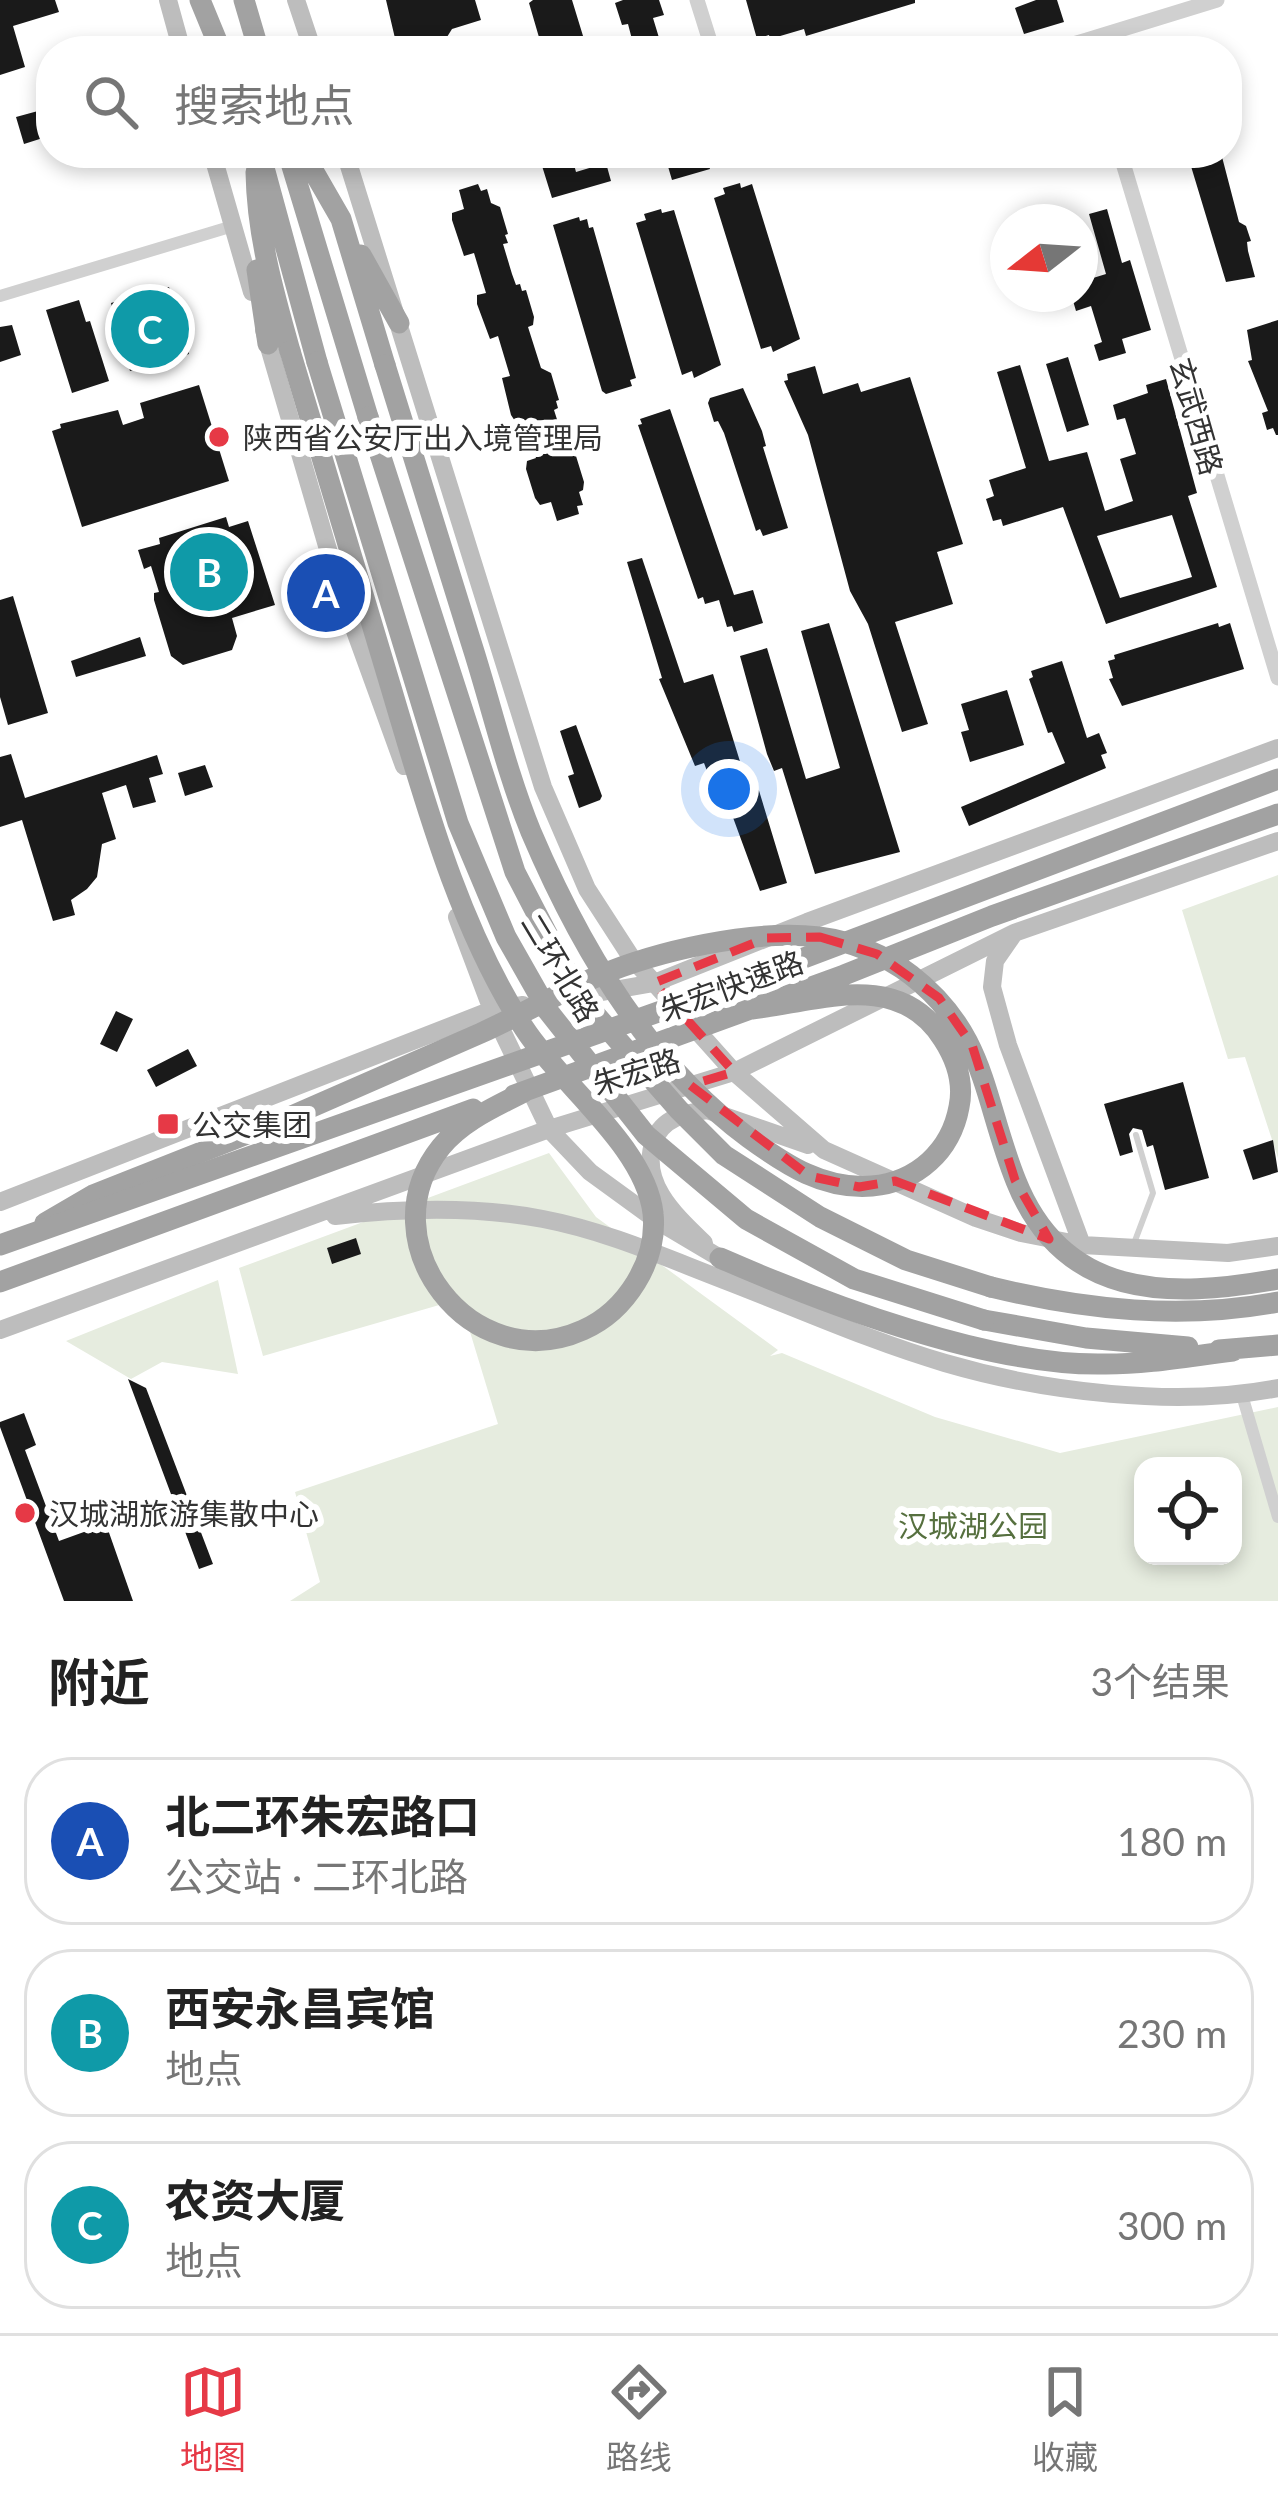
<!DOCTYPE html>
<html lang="zh">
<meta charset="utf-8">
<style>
:root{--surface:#fff;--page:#f2f2f2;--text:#222;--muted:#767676;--line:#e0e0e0;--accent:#e63946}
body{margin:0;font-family:Lato,"Noto Sans SC",sans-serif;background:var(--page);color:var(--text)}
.controls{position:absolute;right:36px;bottom:36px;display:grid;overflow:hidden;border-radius:24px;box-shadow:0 6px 18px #0003}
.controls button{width:108px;height:108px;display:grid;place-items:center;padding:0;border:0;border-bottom:3px solid var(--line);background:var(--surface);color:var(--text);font:60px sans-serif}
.compass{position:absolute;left:990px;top:204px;width:108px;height:108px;border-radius:50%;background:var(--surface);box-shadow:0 6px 18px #0003;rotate:253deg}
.you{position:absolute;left:729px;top:789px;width:42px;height:42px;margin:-30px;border:9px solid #fff;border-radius:50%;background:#1a73e8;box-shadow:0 0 0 18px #1a73e833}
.badge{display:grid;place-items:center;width:78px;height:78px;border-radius:50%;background:var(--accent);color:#fff;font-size:39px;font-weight:700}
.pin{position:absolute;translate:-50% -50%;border:6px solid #fff;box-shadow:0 3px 12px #0006}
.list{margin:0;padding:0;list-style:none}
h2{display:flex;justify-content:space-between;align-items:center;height:156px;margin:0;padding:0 48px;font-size:51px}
h2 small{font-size:39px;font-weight:400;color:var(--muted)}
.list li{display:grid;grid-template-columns:78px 1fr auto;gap:36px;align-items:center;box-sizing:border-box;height:168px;margin:0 24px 24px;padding:0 24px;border:3px solid var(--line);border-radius:48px}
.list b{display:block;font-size:45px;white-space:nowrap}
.list p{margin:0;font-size:39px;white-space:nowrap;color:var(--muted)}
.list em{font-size:39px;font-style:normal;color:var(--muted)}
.icon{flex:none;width:66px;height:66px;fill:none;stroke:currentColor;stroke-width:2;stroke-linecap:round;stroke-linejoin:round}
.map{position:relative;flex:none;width:1278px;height:1601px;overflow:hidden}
.search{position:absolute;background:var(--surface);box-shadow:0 6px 18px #0003;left:36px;right:36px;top:36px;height:132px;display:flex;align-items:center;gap:30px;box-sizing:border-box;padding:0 42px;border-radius:48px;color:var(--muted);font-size:45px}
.sheet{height:732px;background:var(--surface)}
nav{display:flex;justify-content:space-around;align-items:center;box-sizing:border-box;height:168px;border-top:3px solid var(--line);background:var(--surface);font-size:33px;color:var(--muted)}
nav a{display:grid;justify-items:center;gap:6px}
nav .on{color:var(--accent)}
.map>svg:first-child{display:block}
.green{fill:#e6ecdf;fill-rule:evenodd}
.building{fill:#1a1a1a;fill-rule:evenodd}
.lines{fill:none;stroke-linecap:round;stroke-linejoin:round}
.service{stroke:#d0d0d0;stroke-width:6}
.minor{stroke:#d0d0d0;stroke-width:12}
.tertiary{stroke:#d0d0d0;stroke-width:15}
.secondary{stroke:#bdbdbd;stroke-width:18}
.trunk{stroke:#a2a2a2;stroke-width:21}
.trunk-bridge{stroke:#a2a2a2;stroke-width:21}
.marked{fill:none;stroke:#e63946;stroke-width:9;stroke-dasharray:24 15;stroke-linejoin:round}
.poi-dot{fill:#e63946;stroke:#fff;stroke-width:4.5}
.labels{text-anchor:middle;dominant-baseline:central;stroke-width:12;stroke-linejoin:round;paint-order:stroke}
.street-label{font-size:30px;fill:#333;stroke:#fff}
.poi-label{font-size:30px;fill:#333;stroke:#fff;text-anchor:start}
.park-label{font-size:30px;fill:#56703f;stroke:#fff}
</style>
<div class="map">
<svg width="1278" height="1601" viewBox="0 0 1278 1601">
<rect width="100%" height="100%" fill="#fff"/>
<path class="green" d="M1278,875V1158L1245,1057L1228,1059L1182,910Z
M549,1153L596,1217L778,1350L770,1356L782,1353L935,1417L1060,1453L1278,1407V1601H290L320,1582L295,1492L498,1424L460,1299L263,1356L239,1268ZM1143,1466H1233V1556H1143Z
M218,1280L238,1374L162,1362L131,1379L66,1341Z"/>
<path class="building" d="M0,0H55L59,12L13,26L25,67L0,75Z
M386,0H475L481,20L452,29L447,37L424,44L426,51H398Z
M533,0H572L587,49L543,51L529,3Z
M623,0H659L664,15L653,18L663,51H635L628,24L622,25L615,3Z
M746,0H915V3L806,36L804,29L770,39L769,35L757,39Z
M1036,0H1057L1064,22L1024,34L1015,8Z
M38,111L46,137L24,144L16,117Z
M538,153H571L576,172L606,163L611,181L552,198Z
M664,153H705L710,169L672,180Z
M1187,153H1221L1239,222L1246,226L1251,241L1247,242L1248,251L1255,277L1226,282Z
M740,183L741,188L752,184L800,339L773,352L771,346L761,349L714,198L725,194L723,188Z
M478,184L481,191L487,189L491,203L500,207L508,234L505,235L508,243L503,244L512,274L516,285L520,284L522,291L526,290L534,317L533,325L528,327L541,368L551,373L559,400L556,401L558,408L554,410L567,451L576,456L584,482L583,490L579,492L583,505L577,506L579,514L557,521L551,502L540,505L535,498L526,469L527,461L536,458L524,419L515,421L511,415L502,378L510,376L498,336L490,339L477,304V295L486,293L474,253L464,256L452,220V213L464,209L459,190Z
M661,209L662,213L674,210L721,365L694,378L692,371L682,375L636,223L646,220L644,214Z
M1107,209L1122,263L1130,260L1151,330L1122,339L1126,353L1099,361L1094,345L1102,342L1091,306L1076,311L1071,294H1080V282L1106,274L1089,214Z
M579,217L580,221L587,219L589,228L593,227L636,378L630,380L632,386L606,394L602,391L553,225Z
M169,287L189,354L130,371L111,303Z
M79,300L86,322L90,321L109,381L72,393L46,310Z
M1278,320V435H1276L1273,428L1267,430L1262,413L1268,411L1248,361L1252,360L1247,330Z
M12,325L21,355L0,362V327Z
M1068,357L1089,425L1067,432L1046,364Z
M1020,365L1049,461L1087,452L1105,511L1133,501L1120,459L1136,454L1125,418L1117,420L1113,405L1148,393L1146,385L1166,379L1197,493L1188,496L1217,587L1106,624L1063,507L1003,526L1001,519L993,521L986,499L994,496L989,480L1026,468L997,372ZM1172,515L1192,577L1120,598L1097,536Z
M815,366L823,394L858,383L861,392L910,377L963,544L937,552L953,604L895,622L928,724L902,732L868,624L850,591L808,435L784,381L788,380L787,374Z
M199,385L229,481L82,527L52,431L61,428L60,424L118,410L123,425L144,418L140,403Z
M743,388L762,431L766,446L763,447L788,528L763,536L760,529L756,531L724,433L718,421L714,422L708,403L710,398Z
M670,409L734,595L753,590L763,623L734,632L732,626L727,627L719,600L705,604L703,597L698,599L638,425L642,424L640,419Z
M226,517L229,527L248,521L275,605L232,618L237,636L232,650L183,665L171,656L154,600V593L159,592L151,566L144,569L138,550L160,544L159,538Z
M642,558L684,683L713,674L742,768L746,767L752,785L757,784L787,883L760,891L724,793L716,795L704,763L695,766L659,679L662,678L627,562Z
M13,596L48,713L8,725L0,697V600Z
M829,623L900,852L815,874L782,768L774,771L767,754L740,656L767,648L806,779L840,768L801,631Z
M1218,623L1219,627L1230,623L1244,669L1122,706L1109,679L1113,678L1108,661L1115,659L1114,655Z
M140,637L146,656L76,677L71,661Z
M1062,661L1087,738L1099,733L1107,753L1101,755L1106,768L969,826L961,807L1065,763L1052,732L1048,733L1029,679L1033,677L1031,671Z
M1007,690L1024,745L970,762L961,732L969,730L961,704Z
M576,725L602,796L600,800L579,808L568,776L574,774L560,731Z
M11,754L25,798L157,755L163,774L149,778L156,802L133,808L126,785L102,793L116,839L102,844L97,877L87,889L71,900L75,915L53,921L22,820L0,827V757Z
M205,765L213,787L185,796L178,773Z
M116,1011L133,1019L117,1052L100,1044Z
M188,1049L197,1066L156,1087L147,1070Z
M1183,1082L1209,1178L1165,1190L1153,1145L1147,1147L1142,1130L1133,1128L1129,1134L1133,1152L1120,1156L1104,1104Z
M1273,1140L1278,1172L1253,1180L1243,1150Z
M356,1238L361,1254L332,1264L327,1248Z
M128,1379L146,1388L213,1564L199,1569Z
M24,1413L36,1445L25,1450L59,1541L106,1524L133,1601H64L0,1427V1422Z"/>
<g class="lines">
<path class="service" d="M1133,1246L1153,1193L1136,1135"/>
<path class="minor" d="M0,296L233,226
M1242,1395L1278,1517"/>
<path class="tertiary" d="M697,0L713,51
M1049,51L1087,40
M1090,51L1087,40L1217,0
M1120,153L1278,678"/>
<path class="secondary" d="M168,0L182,51
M296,0L313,51
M212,153L252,292
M345,153L543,787L587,889L631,957L734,1072L824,1150L976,1218L1021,1233L1082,1245L1228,1253L1278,1246
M264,330L339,587L404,766
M457,917L492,1010L549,1129L590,1172L656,1220L720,1258
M1013,935L995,961L992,987L1008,1045L1082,1245
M568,998L654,983L807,922L1278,748
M0,1202L492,1010L523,1005
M335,1216C404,1208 475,1206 543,1219C606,1231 664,1257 724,1280C797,1308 870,1341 945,1363C1044,1392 1177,1408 1278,1388
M704,1243C676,1216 639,1183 654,1141C662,1118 685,1113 707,1110L808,1145
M0,1330L549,1129L734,1072L1014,933L1278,841"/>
<path class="trunk" d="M200,0L221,51
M244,0L259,51
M260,153L317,362
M288,153L368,417
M303,153L341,219L385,365
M256,172C257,234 273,291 290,351
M361,255L399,323
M257,270L268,344
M45,1223L93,1195L280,1121
M720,1258C826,1304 991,1367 1106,1364C1149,1364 1191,1356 1233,1351
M991,1287C1086,1310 1182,1320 1278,1302
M984,1320L1086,1338L1188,1347
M1219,1350L1278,1345"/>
<path class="trunk-bridge" d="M290,351C324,464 358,578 392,691C426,805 459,927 524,1028C560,1084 645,1146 653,1213C658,1261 626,1311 583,1330C472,1380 365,1241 441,1147C462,1121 495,1107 524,1092
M317,362L458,823L506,937L548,1011L646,1135L746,1219L854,1279L984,1320
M385,365C414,457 443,549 471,642C491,704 506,771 531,832C579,945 648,1064 749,1138C786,1165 824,1190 872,1186C917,1182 951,1151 959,1107C964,1083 956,1059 943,1039C899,969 819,1001 752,1009
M368,417L515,872L580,997L679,1110L724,1155L820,1217L906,1260L991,1287
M514,1095L844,975L992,916L1278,814
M280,1121C347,1091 414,1063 481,1033C520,1015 557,994 596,977C656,951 753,929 819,937C851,941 885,955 911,975C987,1034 983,1099 1016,1181C1063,1299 1168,1299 1278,1279
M0,1245L695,999L1278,779
M0,1282L473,1109"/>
</g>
<path class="marked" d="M820,937L877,954L939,998L972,1045L1015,1180L1049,1239L895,1181L859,1187L809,1176L690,1085L734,1072L654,983L767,938Z"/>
<g class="poi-dot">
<circle cx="219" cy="437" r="12"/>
<rect x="156" y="1112" width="24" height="24" rx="6"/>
<circle cx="25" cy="1513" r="12"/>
</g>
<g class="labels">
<g class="street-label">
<text transform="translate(1197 416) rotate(74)">玄武西路</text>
<text transform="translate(561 967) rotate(59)">二环北路</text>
<text transform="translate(731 985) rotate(-20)">朱宏快速路</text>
<text transform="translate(636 1071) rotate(-17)">朱宏路</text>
</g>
<g class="poi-label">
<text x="243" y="437">陕西省公安厅出入境管理局</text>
<text x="192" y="1124">公交集团</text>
<text x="49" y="1513">汉城湖旅游集散中心</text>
</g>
<g class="park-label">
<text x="973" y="1525">汉城湖公园</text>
</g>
</g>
</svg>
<div class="controls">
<button><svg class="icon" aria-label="locate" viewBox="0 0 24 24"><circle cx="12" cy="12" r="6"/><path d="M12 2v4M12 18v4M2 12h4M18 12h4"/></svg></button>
</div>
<svg class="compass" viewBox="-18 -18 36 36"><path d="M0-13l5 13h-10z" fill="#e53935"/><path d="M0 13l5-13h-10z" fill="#767676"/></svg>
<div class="you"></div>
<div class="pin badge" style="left:326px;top:593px;background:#1a4fb4">A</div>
<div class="pin badge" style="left:209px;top:572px;background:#0f9aa8">B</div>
<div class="pin badge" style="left:150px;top:329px;background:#0f9aa8">C</div>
<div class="search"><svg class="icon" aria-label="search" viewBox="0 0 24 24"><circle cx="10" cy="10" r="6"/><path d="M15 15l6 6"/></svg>搜索地点</div>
</div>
<section class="sheet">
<h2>附近<small>3个结果</small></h2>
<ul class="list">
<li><span class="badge" style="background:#1a4fb4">A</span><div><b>北二环朱宏路口</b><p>公交站 · 二环北路</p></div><em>180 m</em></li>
<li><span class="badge" style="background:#0f9aa8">B</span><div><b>西安永昌宾馆</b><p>地点</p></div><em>230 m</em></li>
<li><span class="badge" style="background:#0f9aa8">C</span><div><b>农资大厦</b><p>地点</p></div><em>300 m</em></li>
</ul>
</section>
<nav>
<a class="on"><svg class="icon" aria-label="map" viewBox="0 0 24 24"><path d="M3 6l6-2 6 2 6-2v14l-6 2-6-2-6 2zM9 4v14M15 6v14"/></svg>地图</a>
<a><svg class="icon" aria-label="directions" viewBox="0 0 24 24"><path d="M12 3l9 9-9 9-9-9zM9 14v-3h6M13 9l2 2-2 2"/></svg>路线</a>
<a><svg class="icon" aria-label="saved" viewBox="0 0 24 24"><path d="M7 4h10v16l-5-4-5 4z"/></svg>收藏</a>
</nav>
